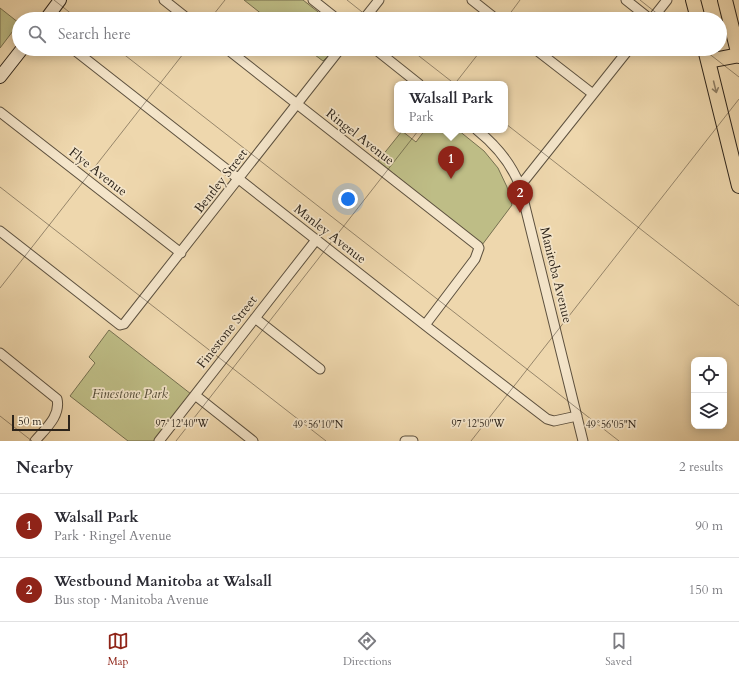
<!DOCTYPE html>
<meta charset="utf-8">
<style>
:root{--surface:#fff;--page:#f7f7f7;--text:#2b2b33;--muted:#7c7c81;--line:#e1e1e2;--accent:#8f2418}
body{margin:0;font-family:Cardo,serif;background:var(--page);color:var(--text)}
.controls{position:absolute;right:12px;bottom:12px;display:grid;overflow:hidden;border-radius:8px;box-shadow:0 2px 10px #0003}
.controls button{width:36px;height:36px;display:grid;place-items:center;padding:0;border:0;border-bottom:1px solid var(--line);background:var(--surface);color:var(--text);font:20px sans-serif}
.scale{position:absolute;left:12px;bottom:10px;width:58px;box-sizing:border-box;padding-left:4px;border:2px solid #2d241a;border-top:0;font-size:11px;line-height:14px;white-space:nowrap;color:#2d241a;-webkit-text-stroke:3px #f4e5ca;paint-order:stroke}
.you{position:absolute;left:348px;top:199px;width:14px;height:14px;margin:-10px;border:3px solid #fff;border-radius:50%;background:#1a73e8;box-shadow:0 0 0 6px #1a73e833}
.badge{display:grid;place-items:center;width:26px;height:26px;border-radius:50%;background:var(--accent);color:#fff;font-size:13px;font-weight:700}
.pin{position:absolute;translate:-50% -33px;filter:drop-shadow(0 1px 2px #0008)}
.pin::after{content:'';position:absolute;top:21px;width:14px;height:12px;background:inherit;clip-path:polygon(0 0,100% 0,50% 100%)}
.popup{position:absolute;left:394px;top:81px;width:114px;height:52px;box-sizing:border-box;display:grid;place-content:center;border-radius:8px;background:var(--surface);filter:drop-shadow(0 1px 3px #0005);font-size:13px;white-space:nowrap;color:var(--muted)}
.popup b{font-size:15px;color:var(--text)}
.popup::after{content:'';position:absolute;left:50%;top:100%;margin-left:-8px;border:8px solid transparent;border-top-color:var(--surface)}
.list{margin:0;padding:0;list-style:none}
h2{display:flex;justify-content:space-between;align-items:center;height:52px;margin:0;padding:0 16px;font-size:17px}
h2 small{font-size:13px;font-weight:400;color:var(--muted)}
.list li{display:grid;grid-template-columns:26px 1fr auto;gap:12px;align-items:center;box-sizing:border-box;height:64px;padding:0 16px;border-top:1px solid var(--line)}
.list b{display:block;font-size:15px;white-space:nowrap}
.list p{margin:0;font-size:13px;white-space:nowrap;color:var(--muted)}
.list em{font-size:13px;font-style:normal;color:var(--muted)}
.icon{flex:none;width:22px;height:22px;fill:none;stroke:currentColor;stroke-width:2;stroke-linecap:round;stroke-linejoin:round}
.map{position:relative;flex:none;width:739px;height:441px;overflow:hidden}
.search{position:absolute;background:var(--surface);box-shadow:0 2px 10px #0003;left:12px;right:12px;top:12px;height:44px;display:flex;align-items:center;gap:10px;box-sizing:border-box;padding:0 14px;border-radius:22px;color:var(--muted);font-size:15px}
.sheet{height:180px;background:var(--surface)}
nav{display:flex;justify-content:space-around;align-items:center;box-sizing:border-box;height:56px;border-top:1px solid var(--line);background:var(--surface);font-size:11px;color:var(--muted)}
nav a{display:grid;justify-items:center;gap:2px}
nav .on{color:var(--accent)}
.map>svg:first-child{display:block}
.green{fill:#bebd86;stroke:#767050}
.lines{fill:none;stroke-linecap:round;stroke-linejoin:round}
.street-casing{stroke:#5d513f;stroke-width:11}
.secondary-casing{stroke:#2d241a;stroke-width:14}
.primary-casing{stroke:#2d241a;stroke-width:16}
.street{stroke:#f4e5ca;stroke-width:9}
.secondary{stroke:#f4e5ca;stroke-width:12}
.primary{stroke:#eed7ad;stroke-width:14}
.oneway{stroke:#8e7e64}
.ticks{fill:none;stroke:#2d241a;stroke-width:1;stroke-opacity:0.45}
.labels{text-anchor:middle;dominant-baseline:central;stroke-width:3.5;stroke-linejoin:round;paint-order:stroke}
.street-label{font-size:13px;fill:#2d241a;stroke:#f4e5ca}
.park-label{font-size:13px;font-style:italic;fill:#514a35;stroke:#f4e5ca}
.ticks-label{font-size:10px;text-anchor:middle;fill:#2d241a;stroke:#f4e5ca;stroke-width:3.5;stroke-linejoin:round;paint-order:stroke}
</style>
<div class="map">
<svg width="739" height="441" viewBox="0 0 739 441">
<rect width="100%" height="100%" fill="#eed7ad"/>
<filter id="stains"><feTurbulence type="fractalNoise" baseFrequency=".005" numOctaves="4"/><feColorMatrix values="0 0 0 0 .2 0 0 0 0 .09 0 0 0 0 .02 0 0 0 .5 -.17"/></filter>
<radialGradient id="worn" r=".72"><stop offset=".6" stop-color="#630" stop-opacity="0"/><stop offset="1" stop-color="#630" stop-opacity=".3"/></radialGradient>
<path class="green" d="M244,0H303L327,19H268Z
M0,8L19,23L0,48Z
M307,49H335L323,61Z
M425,130H458L484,151L498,168L507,187L512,205L482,245L378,161L402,131L416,142Z
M109,330L191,394L155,441H128L70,396L95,363L89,357Z"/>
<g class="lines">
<defs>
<path id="street" d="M164,0L188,19
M313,0L337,19
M472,0L496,19
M626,0L650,19
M364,19L379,0
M652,19L667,0
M73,49L430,329L547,419L554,421L577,416
M227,49L478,246L479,248L475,259L425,325
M375,49L419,84
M535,49L593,94
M0,112L181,253
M477,130C497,146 511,163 520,186L583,441
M520,186L629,49
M0,231L120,325L124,324L340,49
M255,318L320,369
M0,353L57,399C61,416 45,429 35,441
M195,395L253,441
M159,441L316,240
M405,441H413"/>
<path id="secondary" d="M46,19L60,0
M0,77L22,49"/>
<path id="primary" d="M693,0L698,19
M725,0L739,56
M705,49L739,186
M708,61L739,55"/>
</defs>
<use href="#street" class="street-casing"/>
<use href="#secondary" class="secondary-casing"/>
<use href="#primary" class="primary-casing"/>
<use href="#street" class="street"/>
<use href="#secondary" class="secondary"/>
<use href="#primary" class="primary"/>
</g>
<defs><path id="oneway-shaft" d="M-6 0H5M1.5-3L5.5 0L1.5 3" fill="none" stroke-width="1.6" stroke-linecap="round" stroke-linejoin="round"/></defs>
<use class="oneway" href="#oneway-shaft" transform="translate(715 87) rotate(76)"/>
<path class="ticks" d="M54,0L78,19M347,0L371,19M640,0L664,19M210,19L225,0M506,19L520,0M117,49L619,441M410,49L739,306M703,49L739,77M0,187L326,441M0,288L187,49M0,416L32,441M176,441L482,49M471,441L739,99"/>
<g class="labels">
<g class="street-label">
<text transform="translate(360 137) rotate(38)">Ringel Avenue</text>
<text transform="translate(98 172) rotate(38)">Flye Avenue</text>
<text transform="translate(221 181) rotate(-52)">Bentley Street</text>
<text transform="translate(330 234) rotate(38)">Manley Avenue</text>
<text transform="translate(556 275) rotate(76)">Manitoba Avenue</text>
<text transform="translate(227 332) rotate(-52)">Finestone Street</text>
</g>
<g class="park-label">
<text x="130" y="394">Finestone Park</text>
</g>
</g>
<g class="ticks-label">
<text x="182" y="427">97°12'40"W</text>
<text x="478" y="427">97°12'50"W</text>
<text x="318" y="428">49°56'10"N</text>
<text x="611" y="428">49°56'05"N</text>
</g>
<rect width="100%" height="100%" filter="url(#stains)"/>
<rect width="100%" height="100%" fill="url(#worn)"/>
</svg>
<div class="controls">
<button><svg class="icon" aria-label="locate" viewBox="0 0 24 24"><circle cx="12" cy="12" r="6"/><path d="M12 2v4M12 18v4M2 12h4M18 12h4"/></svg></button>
<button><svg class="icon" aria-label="layers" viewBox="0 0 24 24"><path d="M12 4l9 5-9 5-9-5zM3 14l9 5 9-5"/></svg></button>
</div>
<div class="scale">50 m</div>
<div class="you"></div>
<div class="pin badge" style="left:451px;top:179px">1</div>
<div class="popup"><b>Walsall Park</b>Park</div>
<div class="pin badge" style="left:520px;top:213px">2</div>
<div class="search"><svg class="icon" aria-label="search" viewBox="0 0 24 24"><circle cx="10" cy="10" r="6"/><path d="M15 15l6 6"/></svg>Search here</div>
</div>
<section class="sheet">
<h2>Nearby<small>2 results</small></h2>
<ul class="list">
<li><span class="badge">1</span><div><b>Walsall Park</b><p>Park · Ringel Avenue</p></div><em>90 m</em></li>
<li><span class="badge">2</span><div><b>Westbound Manitoba at Walsall</b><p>Bus stop · Manitoba Avenue</p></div><em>150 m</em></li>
</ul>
</section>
<nav>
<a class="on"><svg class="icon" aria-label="map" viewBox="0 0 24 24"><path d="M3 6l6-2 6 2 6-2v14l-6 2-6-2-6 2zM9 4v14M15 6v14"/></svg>Map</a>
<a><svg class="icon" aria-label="directions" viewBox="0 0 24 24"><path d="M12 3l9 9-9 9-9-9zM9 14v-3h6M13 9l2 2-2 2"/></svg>Directions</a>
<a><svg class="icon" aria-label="saved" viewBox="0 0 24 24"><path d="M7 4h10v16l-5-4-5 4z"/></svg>Saved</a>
</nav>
